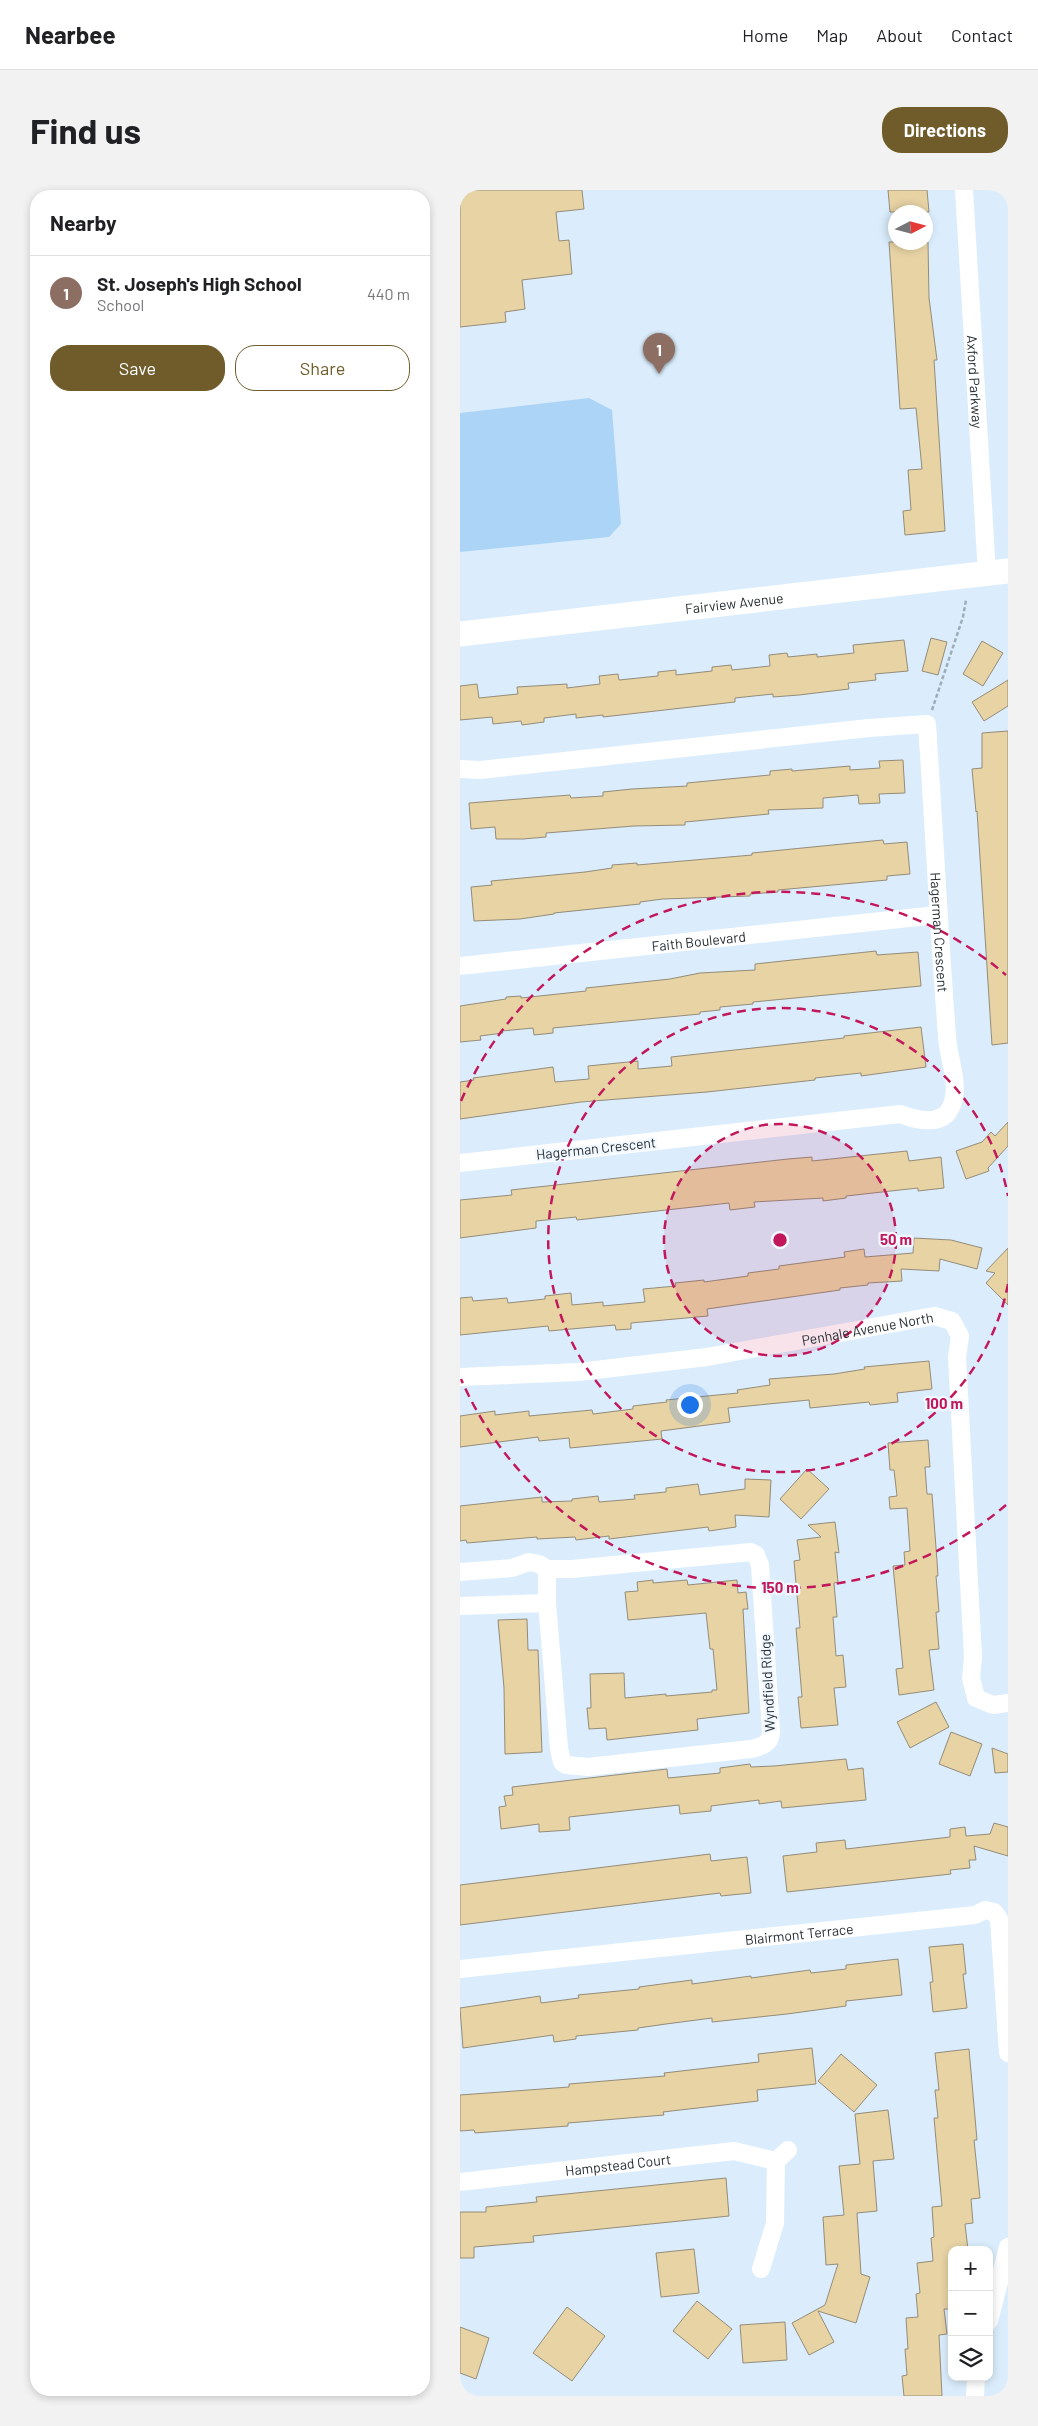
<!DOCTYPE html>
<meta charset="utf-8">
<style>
:root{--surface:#fff;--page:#f2f2f2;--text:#202124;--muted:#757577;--line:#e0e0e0;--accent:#705c2a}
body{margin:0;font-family:Barlow,sans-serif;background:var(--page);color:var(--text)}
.controls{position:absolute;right:15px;bottom:15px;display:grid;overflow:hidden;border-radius:10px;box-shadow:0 2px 8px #0003}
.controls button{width:45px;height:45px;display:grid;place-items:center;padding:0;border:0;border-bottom:1px solid var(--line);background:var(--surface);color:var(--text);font:25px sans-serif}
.compass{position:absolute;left:428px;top:15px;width:45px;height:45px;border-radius:50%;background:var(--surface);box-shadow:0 2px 8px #0003;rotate:84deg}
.you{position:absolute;left:229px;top:1214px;width:18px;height:18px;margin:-12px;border:4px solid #fff;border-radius:50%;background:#1a73e8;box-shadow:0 0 0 8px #1a73e833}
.badge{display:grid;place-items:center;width:32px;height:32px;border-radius:50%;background:var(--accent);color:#fff;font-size:16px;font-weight:700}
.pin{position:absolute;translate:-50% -41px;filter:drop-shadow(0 1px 2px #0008)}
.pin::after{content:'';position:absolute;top:26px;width:18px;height:15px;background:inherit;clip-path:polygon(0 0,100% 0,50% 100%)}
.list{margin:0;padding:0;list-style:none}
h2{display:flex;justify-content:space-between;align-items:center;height:65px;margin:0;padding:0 20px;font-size:21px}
h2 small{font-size:16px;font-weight:400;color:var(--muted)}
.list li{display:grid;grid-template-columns:32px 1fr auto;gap:15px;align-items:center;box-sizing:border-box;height:75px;padding:0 20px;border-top:1px solid var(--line)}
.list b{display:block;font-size:19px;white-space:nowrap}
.list p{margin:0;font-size:16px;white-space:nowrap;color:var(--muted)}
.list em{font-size:16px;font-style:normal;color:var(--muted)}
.actions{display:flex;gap:10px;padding:15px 20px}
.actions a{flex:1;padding:11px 0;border:1px solid var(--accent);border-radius:20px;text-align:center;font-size:18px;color:var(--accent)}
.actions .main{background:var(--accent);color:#fff}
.icon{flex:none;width:28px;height:28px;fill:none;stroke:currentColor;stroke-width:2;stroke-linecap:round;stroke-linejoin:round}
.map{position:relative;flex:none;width:548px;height:2206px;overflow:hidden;border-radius:20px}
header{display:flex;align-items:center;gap:30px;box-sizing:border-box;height:70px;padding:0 25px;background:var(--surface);border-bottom:1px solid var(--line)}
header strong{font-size:24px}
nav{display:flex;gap:28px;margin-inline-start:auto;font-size:18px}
.intro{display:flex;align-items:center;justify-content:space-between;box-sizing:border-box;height:120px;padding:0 30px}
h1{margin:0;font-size:35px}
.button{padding:12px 22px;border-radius:20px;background:var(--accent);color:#fff;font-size:18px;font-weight:700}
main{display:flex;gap:30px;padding:0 30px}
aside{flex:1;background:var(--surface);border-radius:20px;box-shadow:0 2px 8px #0003}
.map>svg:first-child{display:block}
.green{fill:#acd4f7}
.building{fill:#e7d3a4;stroke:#948c79}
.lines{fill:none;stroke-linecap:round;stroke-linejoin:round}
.path{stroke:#9eacb8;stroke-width:2.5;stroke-dasharray:4 2.5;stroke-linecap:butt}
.street{stroke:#fff;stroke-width:18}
.secondary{stroke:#fff;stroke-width:25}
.ring{fill:none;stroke:#c2185b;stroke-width:2.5;stroke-dasharray:9 6}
.labels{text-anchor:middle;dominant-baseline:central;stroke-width:4.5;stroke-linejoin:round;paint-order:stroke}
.street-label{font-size:14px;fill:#272e33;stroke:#f1f8ff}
.centre{fill:#c2185b;stroke:#f1f8ff;stroke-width:2.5}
.ring-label{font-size:15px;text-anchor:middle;font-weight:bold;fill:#c2185b;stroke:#f1f8ff;stroke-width:4.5;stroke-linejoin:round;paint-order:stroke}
</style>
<header>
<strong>Nearbee</strong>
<nav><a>Home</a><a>Map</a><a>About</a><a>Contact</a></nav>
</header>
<div class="intro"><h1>Find us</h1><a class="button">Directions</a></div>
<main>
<aside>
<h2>Nearby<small></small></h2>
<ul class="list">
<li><span class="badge" style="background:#8d6e63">1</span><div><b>St. Joseph's High School</b><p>School</p></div><em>440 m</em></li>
</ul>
<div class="actions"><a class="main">Save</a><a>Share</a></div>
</aside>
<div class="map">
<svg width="548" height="2206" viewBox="0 0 548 2206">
<rect width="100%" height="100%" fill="#dbedfc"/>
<path class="green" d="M129,208L152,220L161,334L149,347L0,362V223Z"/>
<path class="building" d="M0,0H122L124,19L96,22L99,51L109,50L112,84L62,90L65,119L45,122L46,132L0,137Z
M428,0H467L469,22H430Z
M429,52H468L469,108L477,170H474L485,341L445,345L443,321L451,320L448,280L462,279L456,218L440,219Z
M471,448L487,452L478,485L462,481Z
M444,450L448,481L415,484L416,490L388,493L389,499L339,505L313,507V504L275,508V512L143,527V525L116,528V524L84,528V532L62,535L61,531L33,534L32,527L0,530V496L17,494L19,508L58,504L57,497L107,494V498L140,494L139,486L158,484L159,490L198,486V482L216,480V485L252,481V477L271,475L272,480L310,476L309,465L327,463L328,467L357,464V467L394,463L393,455Z
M522,451L543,463L523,496L503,484Z
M548,490V516L524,531L512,512Z
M548,541V853L532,855L517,621L516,622L512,579L522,578V543Z
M443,570L445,603L419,604L420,613L399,614L398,605L363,608V618L308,620L309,624L225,632V635L174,636L86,643V647L63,649H36L35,637L11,639L9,613L110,605L111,608L143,606V602L172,599L227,596V593L310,585V581L332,579V581L390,576V580L420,578L419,571Z
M423,650L424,654L447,652L450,684L427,686V690L318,700V702L290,704V706L203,709L180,712V714L94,723V724L60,729L14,731L11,697L32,695L31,691L125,682L152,678V675L177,673V675L292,665V663Z
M416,761L417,765L458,762L461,796L293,812V814L260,817V820L240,822V824L93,838V843L74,845L73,838L42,841L43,843L20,846L21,850L0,852V816L46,809V807L61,806V808L126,801V798L210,789L240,783L295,780V774Z
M461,837L466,877L401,886V883L355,888V890L247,902L121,912L0,929V892L14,890L13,888L93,877L95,892L129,889L128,876L178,871V879L212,876L211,867L384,848V846Z
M548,932V956L528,978L529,981L506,989L496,961L522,952L531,942L535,946Z
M447,961L449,971L481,967L484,998L458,1001V998L386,1006V1008L363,1011V1008L294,1012L295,1017L270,1020L269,1013L117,1030L116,1027L76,1031V1038L0,1048V1010L52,1005L51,1000L328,969L352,967V971Z
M454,1048L491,1050L522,1058L517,1079L480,1069L479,1081L441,1079L442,1091L408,1093V1095L380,1098V1100L247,1119L248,1126L171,1133V1139L156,1140L155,1135L89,1141L88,1136L0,1145V1108L12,1107L13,1111L47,1108L48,1113L85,1109V1106L111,1103L112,1115L143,1112V1116L185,1112L183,1099L216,1096L215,1093L244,1090V1092L288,1086V1083L319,1079V1076L385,1067L384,1062L404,1059L405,1067L453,1063Z
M548,1058V1115L526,1093L535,1083L526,1081Z
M469,1171L472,1199L437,1203L438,1212L410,1215L409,1212L350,1218L349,1210L268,1218L270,1232L201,1241L202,1249L110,1258L109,1248L79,1251L78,1247L0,1257V1226L35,1221V1225L69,1221V1226L132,1220L133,1224L173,1219V1216L207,1212L206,1210L278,1203L277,1200L310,1195L309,1189L374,1184L405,1179L404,1177Z
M468,1250L470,1277H465L467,1304H472L477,1371L478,1386H476L479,1422H476L479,1459L469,1460L474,1500L439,1505L436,1479L443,1478L433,1376L445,1375L444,1362L450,1361L447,1318L430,1319L429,1307L437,1306L434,1280H430L428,1253Z
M347,1279L369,1299L341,1329L320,1309Z
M285,1289L311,1290L309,1327L275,1325L276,1337L249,1341L248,1337L149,1349V1346L116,1350L115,1347L77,1349V1347L7,1353L6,1350L0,1351V1316L82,1307V1312L112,1311V1309L138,1306L139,1312L175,1309L174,1305L206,1302V1298L238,1294L240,1305L285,1299Z
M375,1332L379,1363L375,1362L378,1392L374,1393L377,1427H373L376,1466L383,1465L386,1497L374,1498L378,1535L341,1538L338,1507H342L336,1438H340L334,1371L340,1370L337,1350L361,1347L348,1335Z
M193,1390V1393L227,1390L228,1395L277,1390L278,1403L286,1402L288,1419H283L289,1523L237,1529L238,1540L147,1550L146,1538L129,1539L127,1518H131L130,1484L164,1483L165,1508L206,1504V1506L252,1502V1500H257L253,1459H250L246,1423L168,1430L165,1402L178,1401L177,1392Z
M67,1429L68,1460H78L82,1562L45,1564L44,1498L38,1430Z
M476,1512L489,1537L450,1558L437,1532Z
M491,1542L522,1554L510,1586L479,1574Z
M532,1558L548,1564V1582L535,1583Z
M386,1569L388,1580L403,1578L406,1610L322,1618L321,1611L299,1614V1610L251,1616V1621L220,1624L219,1615L109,1627L110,1640L79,1642V1634L41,1639L39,1617L46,1616L44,1606L53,1605L52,1597L207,1579L208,1588L260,1583V1578L290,1574L291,1577L314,1576Z
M534,1633L548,1637V1666L514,1656L516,1670H509L510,1678L490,1680L491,1684L327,1702L323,1666L357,1662L356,1653L385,1650L386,1659L490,1647V1639L505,1637L506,1646L530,1644Z
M250,1664L251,1671L287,1667L291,1703L261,1706L260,1703L0,1735V1695Z
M503,1754L506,1784H503L507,1818L473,1822L470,1792H473L469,1757Z
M438,1769L442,1805L386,1811V1816L327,1824L252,1832V1828L206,1834L178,1838V1840L116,1846V1849L94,1852L93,1845L3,1858L0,1818L80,1806L81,1813L119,1808L118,1805L179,1799V1797L209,1793L232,1790V1794L291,1786V1788L350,1780L351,1783L386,1779V1775Z
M352,1858L356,1894L297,1900L298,1911L203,1922L204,1925L108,1933V1936L15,1943L14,1940L0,1941V1905L82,1899L109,1897V1894L205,1886L204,1883L299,1872L298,1864Z
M509,1859L517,1950H514L520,2008L511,2009L513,2033L505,2034L508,2060H492V2119H484L487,2144L479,2145L482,2206H444L442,2186L447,2185L445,2159H448L446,2128L458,2127L456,2104L460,2103L457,2073L473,2071L471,2048L474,2047L472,2017L482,2016L474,1928H478L475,1900H479L475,1863Z
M381,1864L417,1895L394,1922L358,1891Z
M428,1920L434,1969L413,1971L417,2021L397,2023L401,2084L410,2087L396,2133L358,2121L374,2152L349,2165L332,2133L365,2115L378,2074L366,2075L363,2027L384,2025L379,1976L400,1974L395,1924Z
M266,1988L269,2026L73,2046L74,2052L14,2057V2068H0V2022H26V2017L77,2012L76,2007Z
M234,2059L239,2103L201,2107L196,2063Z
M237,2111L272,2139L248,2169L213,2141Z
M107,2117L145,2146L112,2191L73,2163Z
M325,2132L327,2170L283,2173L280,2135Z
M0,2137L29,2148L16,2189L0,2183Z"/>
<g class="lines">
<path class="path" d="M472,520L503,427L506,410"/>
<g class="street">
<path id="s1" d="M504,0L527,384"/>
<path id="s2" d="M0,579L20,580L409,538L467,534C474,638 479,742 487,846C488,869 501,895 491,917C482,937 456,930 440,924L0,973"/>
<path id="s3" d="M0,776L477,725"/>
<path id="s4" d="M0,1187L118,1182L247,1167L474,1126L492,1131L500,1146L497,1167L513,1467L511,1488L516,1508L533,1515L548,1513"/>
<path d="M291,1362L296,1365L300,1375L311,1541C311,1554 303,1556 291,1559L128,1577L106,1575L102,1572L99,1558L87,1413V1379H112Z"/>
<path d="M0,1382L52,1378L69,1372L79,1374L87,1379"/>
<path d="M0,1416L87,1413"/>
<path id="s5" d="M0,1779L515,1725L525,1720L534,1722L539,1729L548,1863"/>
<path d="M316,1971L328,1960"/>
<path id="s6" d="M0,1992L274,1961L316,1971L315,2033L301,2079"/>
<path d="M529,2131L548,2057"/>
<path d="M515,2206L516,2187"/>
</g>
<path class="secondary" id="s7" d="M0,444L548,381"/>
</g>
<circle cx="320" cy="1050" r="116" fill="#c2185b" fill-opacity=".12"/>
<g class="ring">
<circle cx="320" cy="1050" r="116"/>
<path d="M548 1094A232 232 0 1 1 548 1006"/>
<path d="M546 1315A348 348 0 0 1 1 1189M1 911A348 348 0 0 1 546 785"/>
</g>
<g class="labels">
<g class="street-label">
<text stroke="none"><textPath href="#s1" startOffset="192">Axford Parkway</textPath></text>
<text stroke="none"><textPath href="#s7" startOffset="276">Fairview Avenue</textPath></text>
<text stroke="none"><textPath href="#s2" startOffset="678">Hagerman Crescent</textPath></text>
<text stroke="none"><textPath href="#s3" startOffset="240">Faith Boulevard</textPath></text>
<text transform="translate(136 958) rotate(-6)">Hagerman Crescent</text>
<text stroke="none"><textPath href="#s4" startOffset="411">Penhale Avenue North</textPath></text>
<text transform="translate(307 1493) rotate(-93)">Wyndfield Ridge</text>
<text stroke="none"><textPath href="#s5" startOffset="341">Blairmont Terrace</textPath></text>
<text stroke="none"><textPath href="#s6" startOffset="159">Hampstead Court</textPath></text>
</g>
</g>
<circle cx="320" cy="1050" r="8" class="centre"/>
<g class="ring-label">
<text x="436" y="1055">50 m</text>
<text x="484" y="1219">100 m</text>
<text x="320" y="1403">150 m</text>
</g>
</svg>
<div class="controls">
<button>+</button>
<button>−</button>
<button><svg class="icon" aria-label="layers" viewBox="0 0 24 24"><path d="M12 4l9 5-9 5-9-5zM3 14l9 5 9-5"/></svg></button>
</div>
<svg class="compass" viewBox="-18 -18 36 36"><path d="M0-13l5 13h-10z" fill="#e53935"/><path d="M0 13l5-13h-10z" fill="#757577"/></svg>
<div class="you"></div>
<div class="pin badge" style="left:199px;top:184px;background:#8d6e63">1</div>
</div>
</main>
